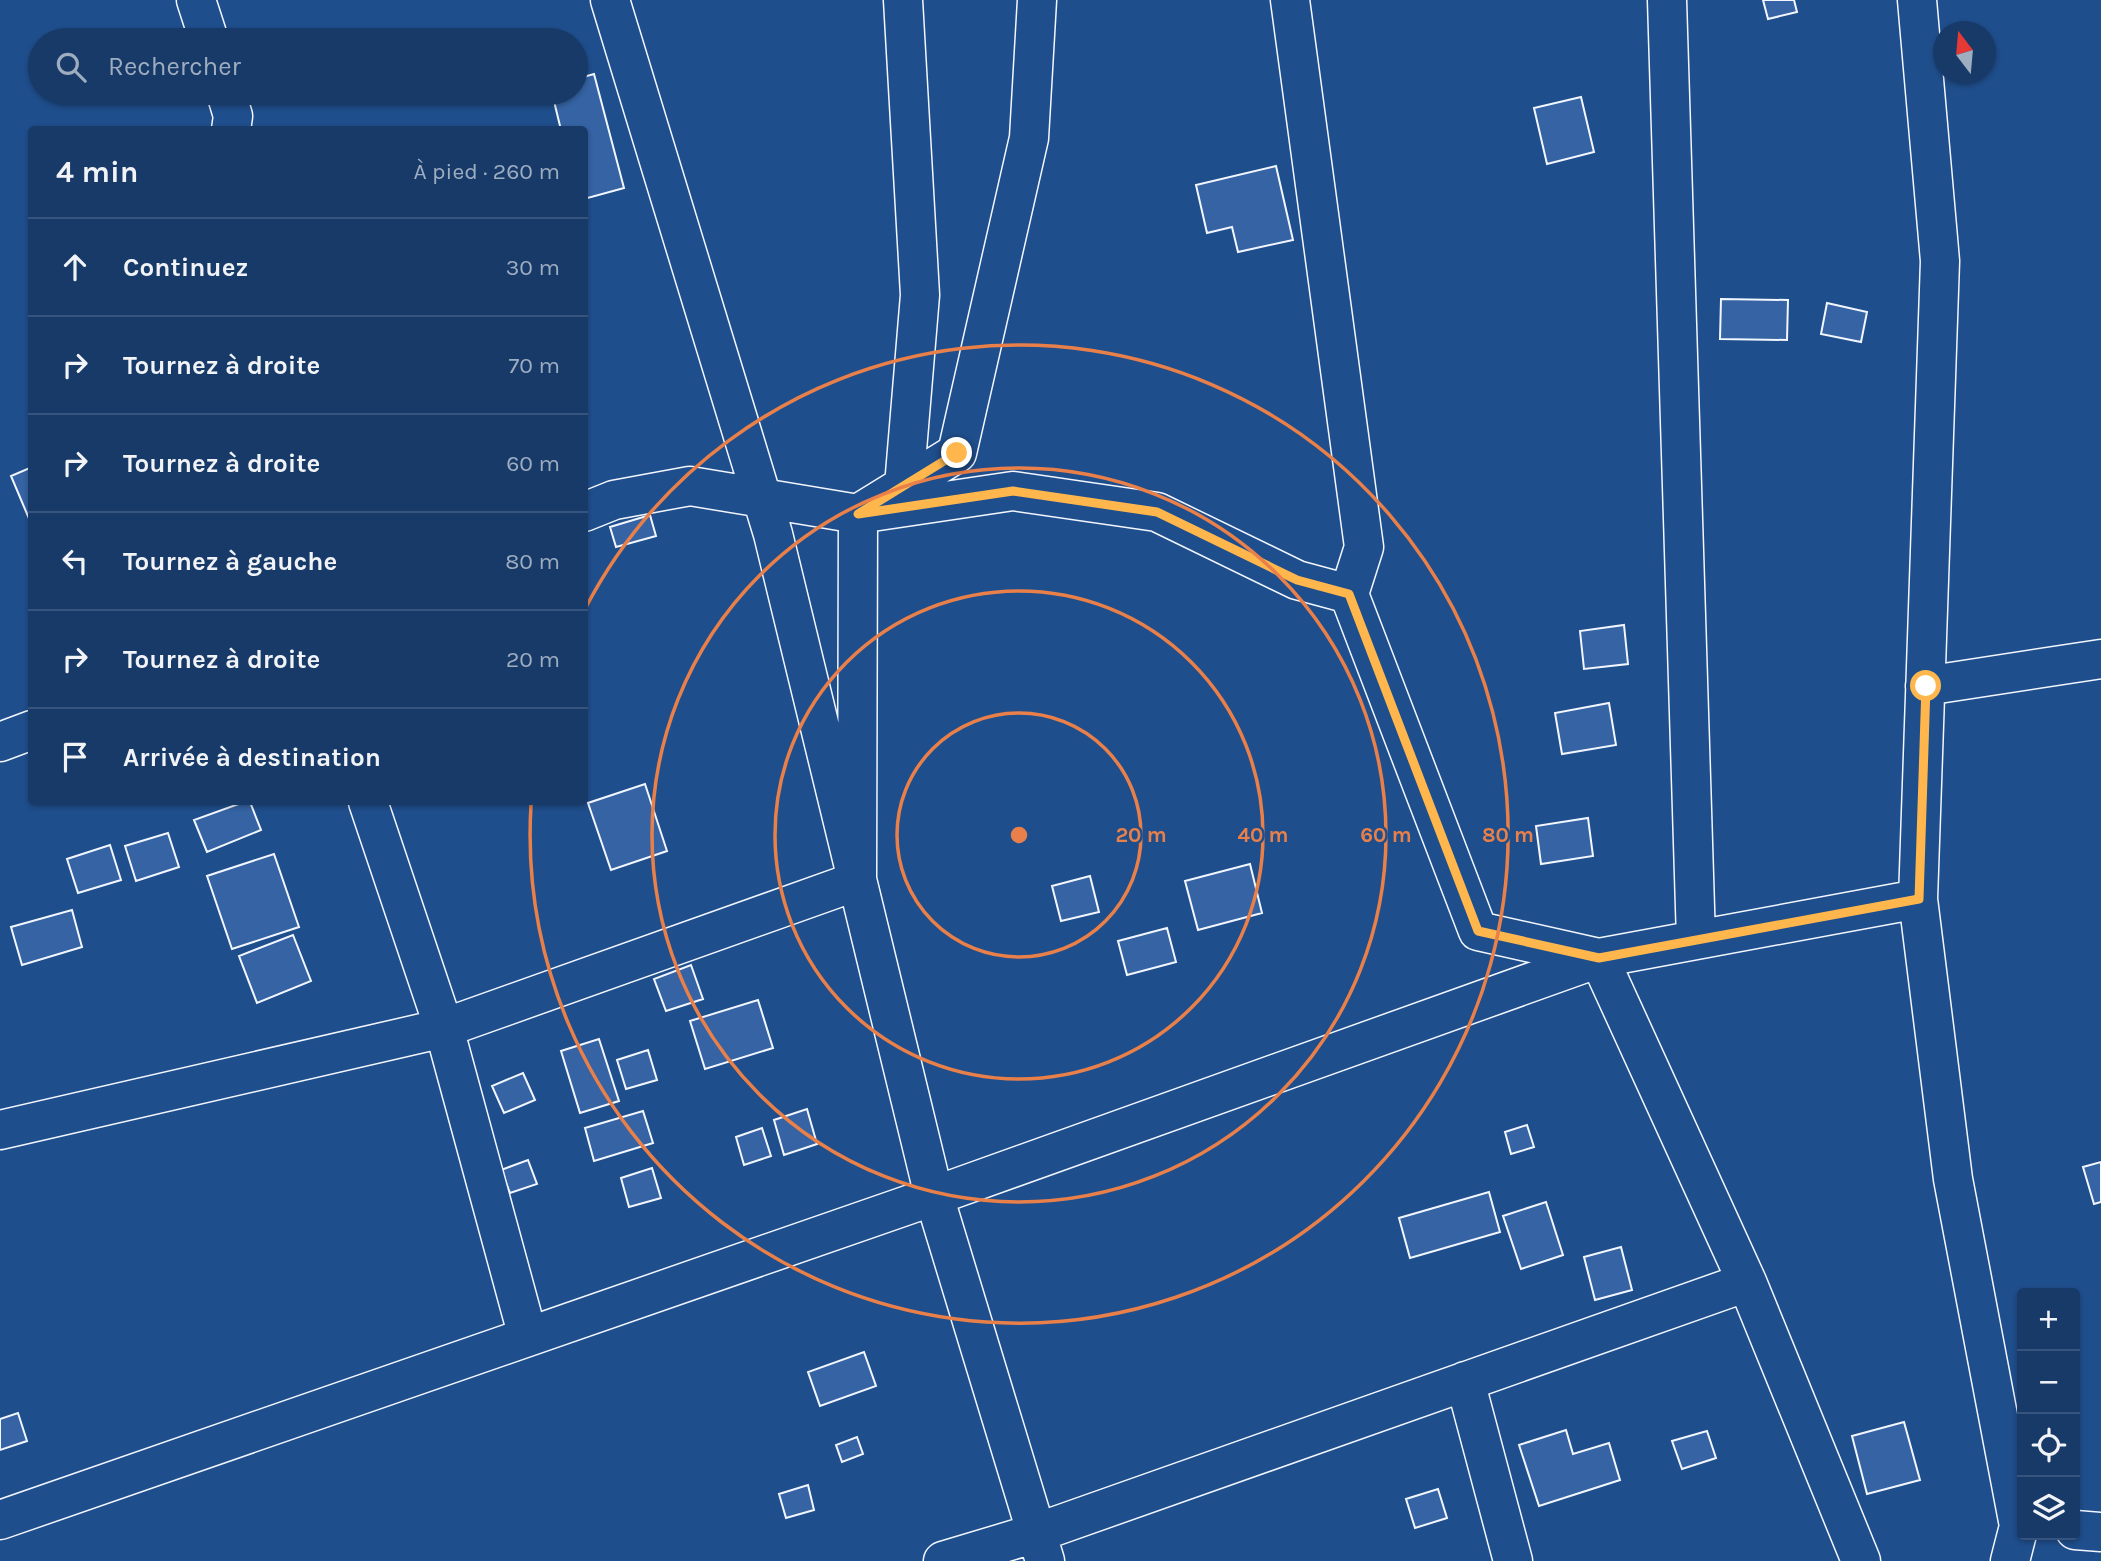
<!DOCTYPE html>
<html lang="fr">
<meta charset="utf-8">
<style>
:root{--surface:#173a69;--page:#20416f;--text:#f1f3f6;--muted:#9eadc0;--line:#36547d}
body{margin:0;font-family:Karla,sans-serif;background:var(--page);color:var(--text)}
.controls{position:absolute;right:21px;bottom:21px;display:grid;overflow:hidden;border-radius:7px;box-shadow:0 2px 5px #0004}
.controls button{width:63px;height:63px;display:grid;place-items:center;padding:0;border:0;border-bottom:2px solid var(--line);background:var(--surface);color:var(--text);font:35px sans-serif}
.compass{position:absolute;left:1933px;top:21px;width:63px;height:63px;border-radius:50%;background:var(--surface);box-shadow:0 2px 5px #0004;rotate:344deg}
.stop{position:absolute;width:21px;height:21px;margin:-16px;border:5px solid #ffb74d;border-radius:50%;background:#fff}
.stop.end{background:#ffb74d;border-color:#fff;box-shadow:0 2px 7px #0008}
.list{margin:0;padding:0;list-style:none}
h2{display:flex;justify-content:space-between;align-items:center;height:91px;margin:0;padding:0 28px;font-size:30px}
h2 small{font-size:23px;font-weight:400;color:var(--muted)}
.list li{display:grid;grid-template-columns:46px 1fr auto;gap:21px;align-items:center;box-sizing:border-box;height:98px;padding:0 28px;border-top:2px solid var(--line)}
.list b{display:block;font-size:26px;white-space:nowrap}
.list em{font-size:23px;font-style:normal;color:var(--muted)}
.icon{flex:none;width:38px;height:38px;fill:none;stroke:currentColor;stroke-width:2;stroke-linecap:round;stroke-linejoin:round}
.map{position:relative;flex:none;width:2101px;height:1561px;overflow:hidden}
.search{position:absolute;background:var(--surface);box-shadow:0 2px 5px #0004;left:28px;top:28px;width:560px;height:77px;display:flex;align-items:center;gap:18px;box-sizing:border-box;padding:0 24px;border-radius:38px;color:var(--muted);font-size:26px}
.panel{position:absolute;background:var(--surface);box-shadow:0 2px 5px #0004;left:28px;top:126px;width:560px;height:679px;border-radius:7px}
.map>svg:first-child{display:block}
.building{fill:#3563a3;stroke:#f2f6ff;stroke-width:2}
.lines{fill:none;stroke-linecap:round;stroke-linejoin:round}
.minor-casing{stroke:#f2f6ff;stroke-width:41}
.minor{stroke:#1f4e8c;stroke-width:38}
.route{stroke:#ffb74d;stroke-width:9}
.ring{fill:none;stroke:#ea8049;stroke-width:3.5}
.centre{fill:#ea8049;stroke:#1f4e8c;stroke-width:3.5}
.ring-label{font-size:21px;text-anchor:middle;font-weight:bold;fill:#ea8049;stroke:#1f4e8c;stroke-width:5;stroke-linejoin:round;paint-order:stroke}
</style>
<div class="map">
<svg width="2101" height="1561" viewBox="0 0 2101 1561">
<rect width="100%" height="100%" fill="#1f4e8c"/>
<path class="building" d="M1763,0H1794L1797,12L1768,19Z
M594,74L624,188L584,199V130H561L552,93H576V79Z
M1581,97L1594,152L1547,164L1534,108Z
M1276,166L1293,240L1238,252L1232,227L1207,233L1196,185Z
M1721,299L1788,300L1787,340L1720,339Z
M1827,303L1867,312L1861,342L1821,334Z
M32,467V520L30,521L11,476Z
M650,515L656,536L616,547L610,527Z
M1624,625L1628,664L1584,669L1580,631Z
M1609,703L1616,745L1562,754L1555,713Z
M645,784L667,851L611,870L588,803Z
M244,802H250L261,830L207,852L194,820Z
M1588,818L1593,856L1541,864L1536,826Z
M168,833L179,867L136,881L125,846Z
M110,845L121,880L78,893L67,859Z
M274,854L299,927L232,949L207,876Z
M1250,864L1262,913L1198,930L1185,881Z
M1090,876L1099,912L1061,921L1052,886Z
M72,910L82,947L22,965L11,927Z
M1167,928L1176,962L1127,975L1118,941Z
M293,935L311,981L257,1003L239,956Z
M691,965L703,999L666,1011L654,979Z
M758,1000L773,1048L705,1069L690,1021Z
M599,1039L619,1101L580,1113L561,1051Z
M648,1050L657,1080L626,1089L617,1060Z
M523,1073L535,1100L504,1113L492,1086Z
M807,1109L817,1144L784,1155L774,1120Z
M643,1111L653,1143L594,1161L585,1128Z
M1527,1125L1534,1147L1511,1154L1505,1132Z
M762,1128L771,1156L744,1165L736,1137Z
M528,1160L537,1184L510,1193L501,1170Z
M2101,1162V1202L2094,1204L2083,1167Z
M652,1168L661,1198L629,1207L621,1178Z
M1489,1192L1500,1232L1410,1258L1399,1218Z
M1546,1202L1563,1255L1521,1269L1503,1216Z
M1621,1247L1632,1290L1595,1300L1584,1257Z
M864,1352L876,1386L820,1406L808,1372Z
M18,1413L27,1441L0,1450V1419Z
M1904,1422L1920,1480L1867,1494L1852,1436Z
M1566,1430L1573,1454L1609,1443L1620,1480L1539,1506L1519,1445Z
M1707,1431L1716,1458L1682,1469L1672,1441Z
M857,1437L863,1454L842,1462L836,1445Z
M808,1485L814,1510L786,1518L779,1494Z
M1438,1489L1447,1518L1415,1528L1406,1499Z"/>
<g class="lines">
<defs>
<path id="minor" d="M196,0L209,40
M610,0L773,534L934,1196L1045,1561
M903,0L920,295L904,486
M1290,0L1364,547L1349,594L1478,931L1599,958L1747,1282L1861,1561
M1667,0L1696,940
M1917,0L1940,261L1918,899L1953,1179L2019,1526L2010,1561
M226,93L233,116L231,130
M584,512L614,500L690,486L858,514L1013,491L1157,512L1297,580L1349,594
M1925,686L2101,659
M0,742L32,730
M368,802L444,1028L528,1337
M0,1130L444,1028L857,881L858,514L957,453L1029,138L1037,0
M1465,1381L1513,1561
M0,1520L934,1196L1599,958L1918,899
M2075,1530L2101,1532
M943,1561L1036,1533L1747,1282"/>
</defs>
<use href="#minor" class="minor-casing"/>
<use href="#minor" class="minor"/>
</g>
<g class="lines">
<path class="route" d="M957,453L858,514L1013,491L1157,512L1297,580L1349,594L1478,931L1599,958L1919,899L1926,686"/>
</g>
<g class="ring">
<circle cx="1019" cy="835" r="122"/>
<circle cx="1019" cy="835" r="244"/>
<circle cx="1019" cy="835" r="367"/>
<path d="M585 609A489 489 0 1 1 531 805"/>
</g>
<circle cx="1019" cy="835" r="10" class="centre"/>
<g class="ring-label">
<text x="1141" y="842">20 m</text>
<text x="1263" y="842">40 m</text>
<text x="1386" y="842">60 m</text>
<text x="1508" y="842">80 m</text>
</g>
</svg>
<div class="controls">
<button>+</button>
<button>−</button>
<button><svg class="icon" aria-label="locate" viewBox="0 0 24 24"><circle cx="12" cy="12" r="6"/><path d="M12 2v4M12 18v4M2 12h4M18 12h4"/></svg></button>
<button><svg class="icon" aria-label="layers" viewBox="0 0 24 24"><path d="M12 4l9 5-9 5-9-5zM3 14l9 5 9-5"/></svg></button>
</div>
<svg class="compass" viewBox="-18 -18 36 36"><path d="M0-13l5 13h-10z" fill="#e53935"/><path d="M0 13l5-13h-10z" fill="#9eadc0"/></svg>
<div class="stop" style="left:1926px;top:686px"></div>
<div class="stop end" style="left:957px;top:453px"></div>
<div class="search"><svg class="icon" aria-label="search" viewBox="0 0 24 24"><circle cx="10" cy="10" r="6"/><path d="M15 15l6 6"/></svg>Rechercher</div>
<section class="panel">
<h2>4 min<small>À pied · 260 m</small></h2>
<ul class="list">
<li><svg class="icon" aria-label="ahead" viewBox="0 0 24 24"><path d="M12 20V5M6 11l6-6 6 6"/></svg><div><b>Continuez</b></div><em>30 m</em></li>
<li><svg class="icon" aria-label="right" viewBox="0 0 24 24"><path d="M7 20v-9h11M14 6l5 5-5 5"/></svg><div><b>Tournez à droite</b></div><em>70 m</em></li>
<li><svg class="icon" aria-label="right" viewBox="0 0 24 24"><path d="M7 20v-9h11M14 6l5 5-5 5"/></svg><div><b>Tournez à droite</b></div><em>60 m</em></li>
<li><svg class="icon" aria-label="left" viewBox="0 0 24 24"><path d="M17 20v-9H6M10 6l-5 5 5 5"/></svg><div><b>Tournez à gauche</b></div><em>80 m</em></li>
<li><svg class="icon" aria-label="right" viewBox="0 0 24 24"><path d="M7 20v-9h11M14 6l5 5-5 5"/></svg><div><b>Tournez à droite</b></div><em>20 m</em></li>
<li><svg class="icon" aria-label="arrive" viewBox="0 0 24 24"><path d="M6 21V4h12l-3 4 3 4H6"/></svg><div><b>Arrivée à destination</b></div></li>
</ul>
</section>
</div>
